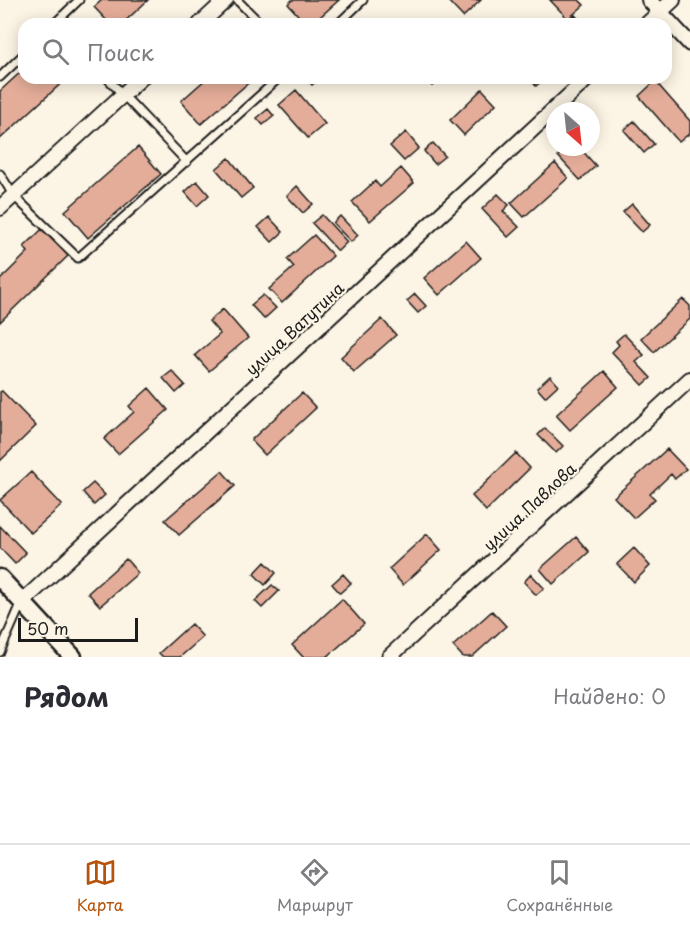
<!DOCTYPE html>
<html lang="ru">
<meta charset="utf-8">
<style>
:root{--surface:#fff;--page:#f2f2f3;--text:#2b2b33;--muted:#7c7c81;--line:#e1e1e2;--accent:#b45309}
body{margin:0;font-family:"Playpen Sans",sans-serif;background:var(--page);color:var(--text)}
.compass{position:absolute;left:546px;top:102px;width:54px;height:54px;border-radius:50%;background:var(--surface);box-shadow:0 3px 15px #0003;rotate:153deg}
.scale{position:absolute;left:18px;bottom:15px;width:120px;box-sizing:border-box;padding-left:6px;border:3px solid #1c1c1c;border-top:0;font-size:16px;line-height:21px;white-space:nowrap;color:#1c1c1c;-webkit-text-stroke:4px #fcf5e5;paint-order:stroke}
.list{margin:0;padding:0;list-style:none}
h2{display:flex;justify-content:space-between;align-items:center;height:78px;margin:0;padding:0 24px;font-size:26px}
h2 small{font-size:20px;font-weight:400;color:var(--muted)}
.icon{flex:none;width:33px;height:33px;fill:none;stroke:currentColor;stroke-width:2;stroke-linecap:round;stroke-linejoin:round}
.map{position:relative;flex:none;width:690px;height:657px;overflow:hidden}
.search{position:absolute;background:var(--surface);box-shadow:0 3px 15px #0003;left:18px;right:18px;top:18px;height:66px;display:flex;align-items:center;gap:15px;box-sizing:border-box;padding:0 21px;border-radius:18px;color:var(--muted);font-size:22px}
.sheet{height:186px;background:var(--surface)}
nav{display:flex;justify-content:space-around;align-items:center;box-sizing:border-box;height:84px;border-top:2px solid var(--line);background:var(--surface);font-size:16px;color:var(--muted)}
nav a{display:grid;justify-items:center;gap:3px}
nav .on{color:var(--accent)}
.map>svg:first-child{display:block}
.building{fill:#e4ad99;stroke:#1c1c1c;stroke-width:1.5}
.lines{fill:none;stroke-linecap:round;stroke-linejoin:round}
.service-casing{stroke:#1c1c1c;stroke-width:11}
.minor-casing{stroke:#1c1c1c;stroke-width:18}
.tertiary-casing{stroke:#1c1c1c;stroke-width:21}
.service{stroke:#fcf5e5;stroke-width:7}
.minor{stroke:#fcf5e5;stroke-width:14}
.tertiary{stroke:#fcf5e5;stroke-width:16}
.labels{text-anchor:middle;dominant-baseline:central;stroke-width:4.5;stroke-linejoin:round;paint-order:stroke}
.street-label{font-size:16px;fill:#1c1c1c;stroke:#fcf5e5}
</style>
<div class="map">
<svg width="690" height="657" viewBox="0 0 690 657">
<rect width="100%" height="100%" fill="#fcf5e5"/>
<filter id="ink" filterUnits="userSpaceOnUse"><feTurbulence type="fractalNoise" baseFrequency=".0167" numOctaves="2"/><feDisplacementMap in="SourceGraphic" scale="12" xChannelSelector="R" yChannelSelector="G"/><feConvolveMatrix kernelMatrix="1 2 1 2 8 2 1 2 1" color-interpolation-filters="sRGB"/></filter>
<g filter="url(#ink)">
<path class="building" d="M102,0H148L122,24H110L94,7Z
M292,0H339L312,24H306L288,4Z
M447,0H481L463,17Z
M550,0H579L584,5L568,19Z
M575,15L583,24H565Z
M24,69V78H67L0,139V91Z
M207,78H254L201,124L181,101Z
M306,78H320L312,85Z
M424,78H441L432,86Z
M529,78H545L536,86Z
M655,81L690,121V133L679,142L639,96Z
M482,89L496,104L464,135L450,120Z
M296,90L325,124L308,138L279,105Z
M268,109L274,116L263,125L257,118Z
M634,121L654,144L644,153L624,130Z
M406,132L419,148L404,161L390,146Z
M433,143L445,156L435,164L424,151Z
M138,147L161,174L88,238L65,211Z
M568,147H579L596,166L580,180L558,156Z
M229,158L253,188L241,198L216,169Z
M555,163L568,178L524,217L511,203Z
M401,168L414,183L370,221L352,202L375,181L380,187Z
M197,181L209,195L197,206L185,192Z
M297,186L313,204L303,213L287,196Z
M498,194L509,205L503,211L519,227L508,237L482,209Z
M632,204L650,225L642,232L623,212Z
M322,215L347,242L338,251L312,223Z
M340,216L358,235L351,242L333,223Z
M269,217L283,232L272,242L258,227Z
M42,229L68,256L0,322V280L28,252L24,247Z
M314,235L333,256L282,303L269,289L294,267L287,259Z
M466,241L481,258L439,295L424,278Z
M415,294L426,306L418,313L407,301Z
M263,295L276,308L264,319L251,305Z
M683,299L690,306V319L654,352L641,338Z
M223,309L248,338L209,371L195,355L220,334L209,321Z
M382,319L396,335L354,372L341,357Z
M624,334L644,355L636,362L651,378L643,385L612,352L619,345L616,341Z
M172,371L185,385L176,393L163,378Z
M604,371L618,387L570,430L556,415Z
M550,376L558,385L545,397L537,388Z
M149,388L168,410L118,454L104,439L134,412L129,406Z
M2,391L36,426L0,461V392Z
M302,393L316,408L265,455L251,440Z
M545,428L563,446L556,453L538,435Z
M667,449L686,469L675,479L671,474L650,494L655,499L634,518L614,497Z
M516,453L530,468L486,511L472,496Z
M222,471L235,486L179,535L165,520Z
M31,472L62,505L31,533L0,500Z
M93,483L105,495L94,505L83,492Z
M0,526L26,553L15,564L0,548Z
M427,534L441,550L403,585L389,569Z
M576,537L589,552L553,584L540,569Z
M634,548L650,566L634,582L617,564Z
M126,559L138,573L100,606L88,593Z
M265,562L276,573L265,585L254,574Z
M343,574L351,583L340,593L332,584Z
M531,574L544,588L536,595L524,582Z
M272,585L279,591L262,608L255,601Z
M342,599L364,624L327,657H303L292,645Z
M492,611L506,626L472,657H463L453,646Z
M191,624L203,637L180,657H163L159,653Z"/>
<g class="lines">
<defs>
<path id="service" d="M237,0L261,24
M54,24L79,0
M338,24L363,0
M0,77L24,54
M107,78L187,162
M0,174L14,196L78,258L279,78
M0,652L21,604"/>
<path id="minor" d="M649,0L690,44
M200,24L226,0
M647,24L673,0
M0,208L141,78
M22,602L588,78
M389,657L690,379"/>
<path id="tertiary" d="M0,578L73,657"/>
</defs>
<use href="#service" class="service-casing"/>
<use href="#minor" class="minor-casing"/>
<use href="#tertiary" class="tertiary-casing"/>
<use href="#service" class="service"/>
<use href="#minor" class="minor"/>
<use href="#tertiary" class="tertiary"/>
</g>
</g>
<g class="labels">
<g class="street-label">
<text transform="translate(294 328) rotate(-43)">улица Ватутина</text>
<text transform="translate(529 506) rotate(-43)">улица Павлова</text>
</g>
</g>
</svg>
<svg class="compass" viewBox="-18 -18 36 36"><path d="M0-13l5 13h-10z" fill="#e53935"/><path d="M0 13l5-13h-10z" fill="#7c7c81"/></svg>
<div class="scale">50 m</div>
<div class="search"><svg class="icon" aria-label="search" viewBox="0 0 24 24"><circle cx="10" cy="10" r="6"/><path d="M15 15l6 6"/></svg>Поиск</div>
</div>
<section class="sheet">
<h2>Рядом<small>Найдено: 0</small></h2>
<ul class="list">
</ul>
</section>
<nav>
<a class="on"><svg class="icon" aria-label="map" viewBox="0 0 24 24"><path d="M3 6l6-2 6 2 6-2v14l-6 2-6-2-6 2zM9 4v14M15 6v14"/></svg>Карта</a>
<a><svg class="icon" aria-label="directions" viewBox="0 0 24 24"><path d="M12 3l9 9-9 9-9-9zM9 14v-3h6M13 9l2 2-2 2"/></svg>Маршрут</a>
<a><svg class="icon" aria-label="saved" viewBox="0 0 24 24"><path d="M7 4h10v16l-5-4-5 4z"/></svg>Сохранённые</a>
</nav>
